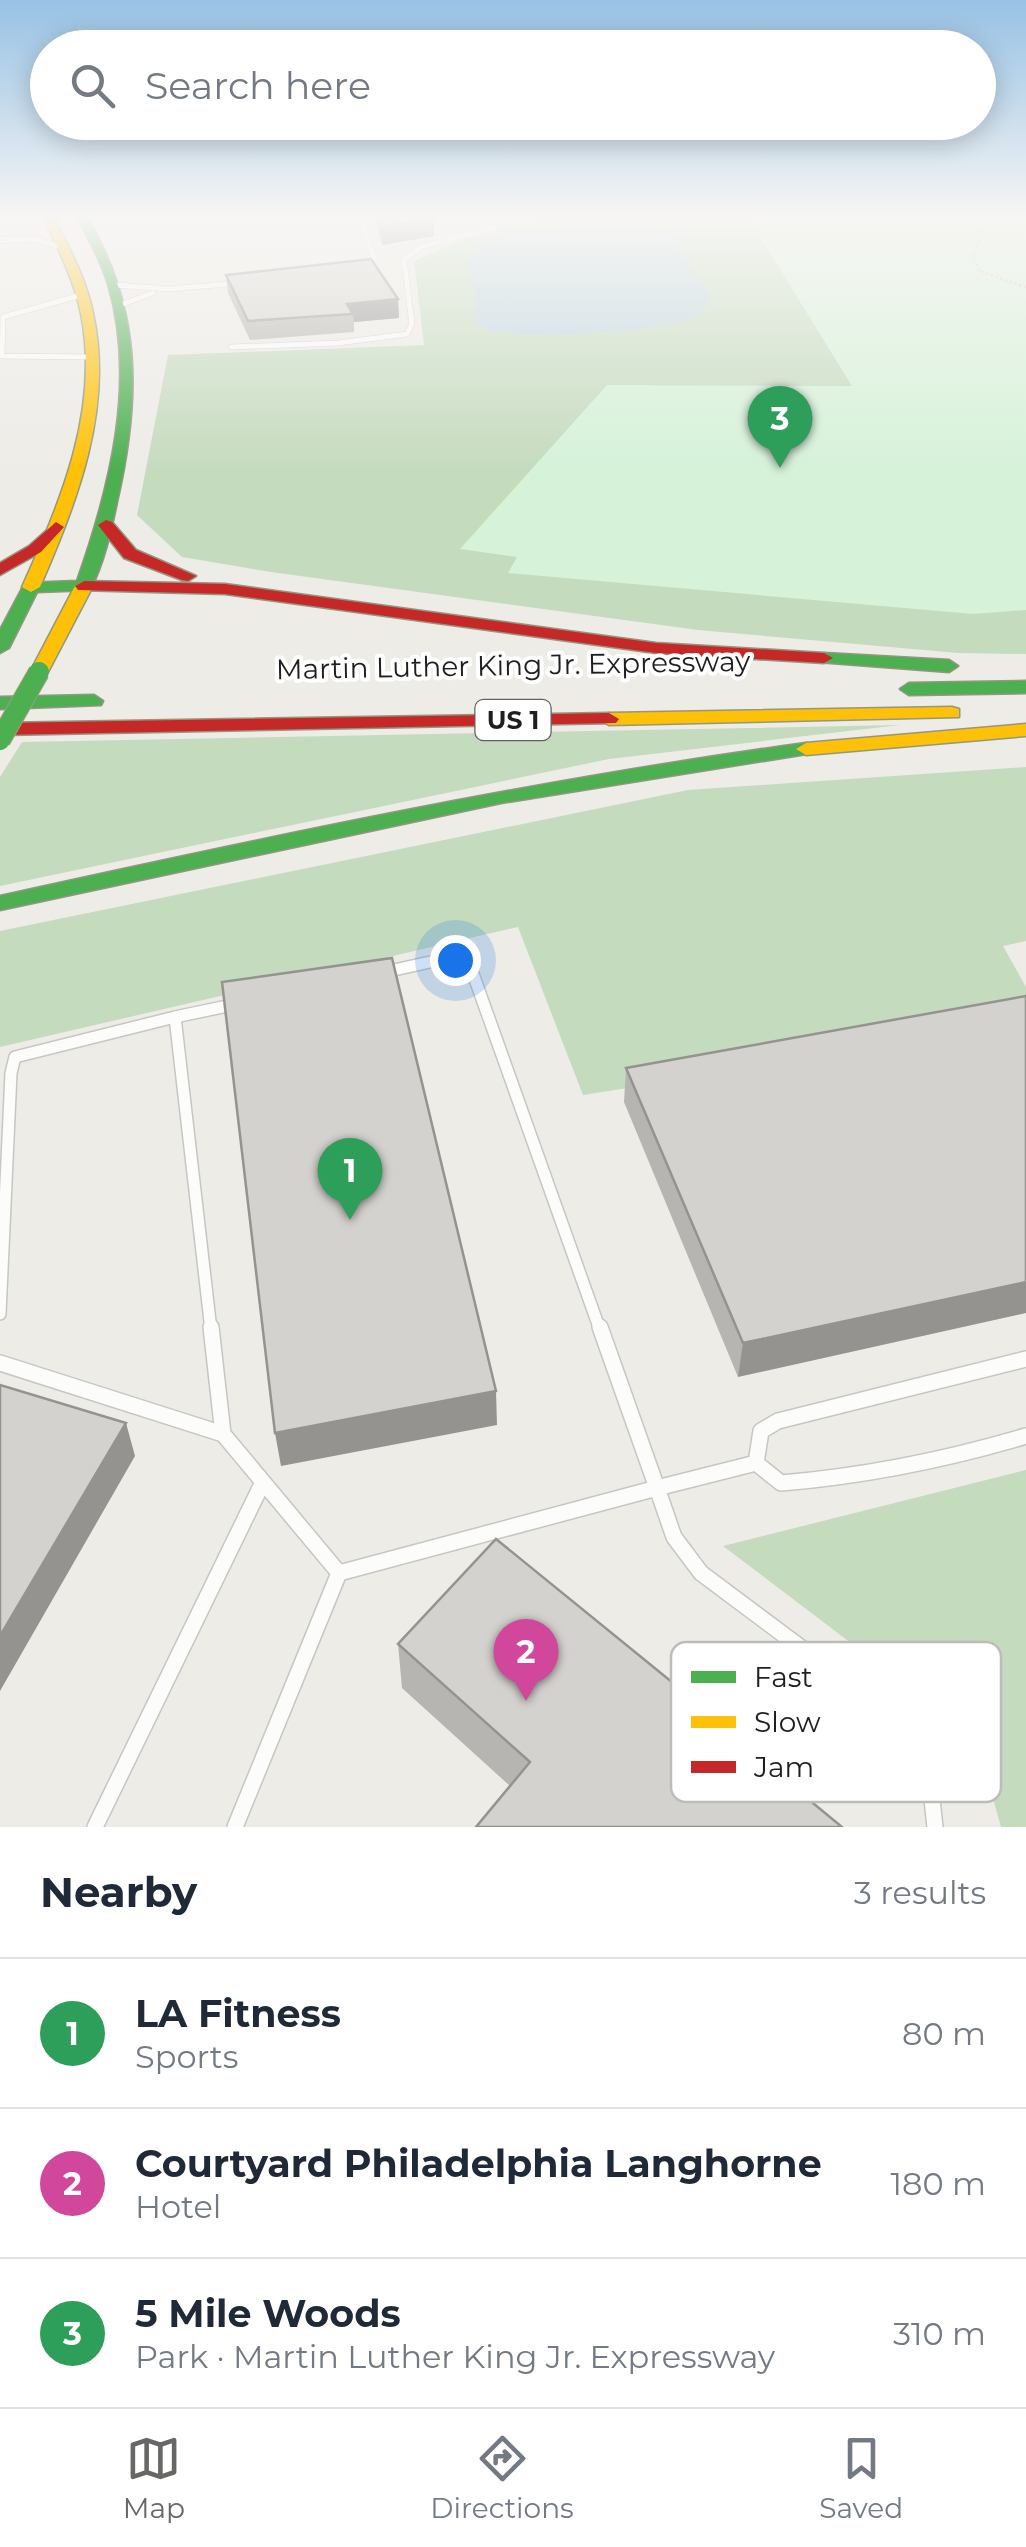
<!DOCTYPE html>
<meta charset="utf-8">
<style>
:root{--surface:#fff;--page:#f6f6f7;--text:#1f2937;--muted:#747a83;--line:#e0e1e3;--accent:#676765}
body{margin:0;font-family:Montserrat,sans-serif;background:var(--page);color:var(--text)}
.you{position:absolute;left:455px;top:960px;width:35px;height:35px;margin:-25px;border:8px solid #fff;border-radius:50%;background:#1a73e8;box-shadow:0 0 0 15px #1a73e833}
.badge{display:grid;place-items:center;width:65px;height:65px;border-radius:50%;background:var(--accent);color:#fff;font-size:32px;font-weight:700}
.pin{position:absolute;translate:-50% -82px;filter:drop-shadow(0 2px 5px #0008)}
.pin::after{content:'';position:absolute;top:52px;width:35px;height:30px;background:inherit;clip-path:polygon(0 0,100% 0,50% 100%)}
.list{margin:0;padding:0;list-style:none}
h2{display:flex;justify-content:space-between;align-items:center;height:130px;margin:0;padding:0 40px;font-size:42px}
h2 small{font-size:32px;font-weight:400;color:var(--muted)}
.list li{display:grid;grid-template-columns:65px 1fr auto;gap:30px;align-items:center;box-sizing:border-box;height:150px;padding:0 40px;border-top:2px solid var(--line)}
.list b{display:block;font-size:38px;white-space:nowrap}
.list p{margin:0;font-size:32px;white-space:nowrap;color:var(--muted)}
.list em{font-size:32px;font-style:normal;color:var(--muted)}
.icon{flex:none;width:55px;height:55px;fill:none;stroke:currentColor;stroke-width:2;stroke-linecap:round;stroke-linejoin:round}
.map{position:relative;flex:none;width:1026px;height:1827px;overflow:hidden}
.search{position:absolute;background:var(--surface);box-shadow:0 5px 25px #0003;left:30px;right:30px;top:30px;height:110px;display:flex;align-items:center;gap:25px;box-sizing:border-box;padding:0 35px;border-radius:55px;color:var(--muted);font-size:38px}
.sheet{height:580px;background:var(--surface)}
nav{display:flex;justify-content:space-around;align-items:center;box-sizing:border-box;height:140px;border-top:2px solid var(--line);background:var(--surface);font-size:28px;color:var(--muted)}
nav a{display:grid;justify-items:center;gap:5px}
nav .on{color:var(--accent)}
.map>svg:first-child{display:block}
.forest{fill:#c5dbbe}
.park{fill:#d6f2d9}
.water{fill:#bdd4df}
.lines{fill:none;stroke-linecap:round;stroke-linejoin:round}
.lane-far2-casing{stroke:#c6c6c3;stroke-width:6}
.lane-far1-casing{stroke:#c6c6c3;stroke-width:14}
.lane-casing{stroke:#c6c6c3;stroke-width:18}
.street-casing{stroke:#c6c6c3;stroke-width:2}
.fast-casing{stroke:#929780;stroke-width:3}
.slow-casing{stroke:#929780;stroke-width:3}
.jam-casing{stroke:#929780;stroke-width:3}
.path{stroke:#d6cbc7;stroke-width:2.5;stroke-dasharray:2.5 2.5;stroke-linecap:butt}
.lane-far2{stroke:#fcfcfb;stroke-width:5}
.lane-far1{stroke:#fcfcfb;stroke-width:11}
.lane{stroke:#fcfcfb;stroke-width:15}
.street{fill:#fcfcfb;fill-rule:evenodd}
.fast{fill:#4caf50;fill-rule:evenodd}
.slow{fill:#ffc107;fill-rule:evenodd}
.jam{fill:#c62828;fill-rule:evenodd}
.fast-bridge-casing{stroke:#a39c85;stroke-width:22;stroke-linecap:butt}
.fast-bridge{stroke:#4caf50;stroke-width:20}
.wall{fill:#b6b5b1}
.shaded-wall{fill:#949390}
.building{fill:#d4d2ce;stroke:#949390;stroke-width:2.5}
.labels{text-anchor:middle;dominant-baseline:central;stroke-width:8;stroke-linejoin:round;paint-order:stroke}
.shield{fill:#fff;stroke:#626262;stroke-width:2.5}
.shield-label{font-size:25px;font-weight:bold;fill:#1f1f1f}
.street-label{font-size:28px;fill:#1f1f1f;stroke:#fff}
.key{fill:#fff;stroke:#bcbcbc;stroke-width:2.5}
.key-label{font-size:28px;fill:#1f1f1f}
</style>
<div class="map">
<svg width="1026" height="1827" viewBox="0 0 1026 1827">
<rect width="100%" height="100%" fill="#edece7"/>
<path class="forest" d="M566,214H1026V654L958,653L698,630L271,572L182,557L137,515L168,355L424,345L414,261L466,238Z
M900,725L609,759L0,886V777L22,742Z
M1026,767V941L1003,946L1026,987V1026L583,1095L518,927L0,1047V931L688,790Z
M1026,1470V1827H1001L976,1738L723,1546Z"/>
<path class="park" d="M746,214H1026V610L973,614L508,573L517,557L460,549L607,385L852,386Z"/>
<path class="water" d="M611,214L660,224L711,296C707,307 702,314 691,318C663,330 495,346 477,323C471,316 475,307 475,300C476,286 471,276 468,263L478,245L579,218Z"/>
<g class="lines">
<defs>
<path id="lane-far2" d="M359,214L374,258L360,266
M115,285L168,289L239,283
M120,305L153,293
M231,347L338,343L407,334L412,324L404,260L421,247L540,214
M0,356L93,357
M2,356L3,317L81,295"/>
<path id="lane-far1" d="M385,972L466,954L600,1330
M0,1314L11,1073L15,1057L175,1017
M211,1330L175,1017L237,1004"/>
<path id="lane" d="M211,1327L223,1434
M0,1363L223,1434L339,1573L235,1827
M756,1463L761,1431L778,1421L1026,1359
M339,1573L657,1488L600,1327
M95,1827L263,1482
M935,1827L929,1772L895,1718L701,1573L674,1537L657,1488L756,1463L781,1483C865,1476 945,1460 1026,1436"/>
<path id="street" d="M35,236L67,247L62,250L34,242L0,243V237Z"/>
<path id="fast" d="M75,214H85C142,308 141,397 117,502C111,531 104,563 90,590L37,592L9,648L0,653V630L25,583L77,581C110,488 137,381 108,284C100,259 87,236 75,214Z
M824,653L949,660L958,666L949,672L818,662L815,658Z
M1026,681V693L909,695L900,689L909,683Z
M94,695L103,701L101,705L0,709V697Z
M806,743L813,745L816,749L813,753L501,803L0,910V896C267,837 534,780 806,743Z"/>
<path id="slow" d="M42,214H52C68,246 86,278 93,313C114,409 77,501 40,587L31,592L22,587C61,501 100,410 81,314C74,278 56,246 42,214Z
M84,581L93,586L48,672L39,678L32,676L30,672L75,586Z
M952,707L959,709V717L609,725L599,719L609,713Z
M1026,724V736L806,755L796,749L806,743Z"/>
<path id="jam" d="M106,520L112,522L136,550L196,576L188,581L182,580L124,558L98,525Z
M56,522L64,527L41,552L0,575V563L29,546Z
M84,581L225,584L656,643L824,653L833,658L824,663L656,653L225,594L78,590L75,586Z
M609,713L619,719L616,723L0,735V723Z"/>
</defs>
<use href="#lane-far2" class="lane-far2-casing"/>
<use href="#lane-far1" class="lane-far1-casing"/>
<use href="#lane" class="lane-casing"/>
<use href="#street" class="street-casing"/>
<use href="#fast" class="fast-casing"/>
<use href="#slow" class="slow-casing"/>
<use href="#jam" class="jam-casing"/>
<path class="path" d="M1026,225L984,228L974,256L979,271L1026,287"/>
<use href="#lane-far2" class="lane-far2"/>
<use href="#lane-far1" class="lane-far1"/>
<use href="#lane" class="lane"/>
<use href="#street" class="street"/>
<use href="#fast" class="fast"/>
<use href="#slow" class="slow"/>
<use href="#jam" class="jam"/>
<defs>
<path id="fast-bridge" d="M0,740L39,672"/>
</defs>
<use href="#fast-bridge" class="fast-bridge-casing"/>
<use href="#fast-bridge" class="fast-bridge"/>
</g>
<path class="wall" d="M373,214H431L434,236L382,245Z
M226,275L398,299L399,318L354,322V332L250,340L228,293Z
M1026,996L738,1377L624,1102L626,1068Z
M398,1644L678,1687L736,1710L830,1730L818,1772L510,1786L402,1688Z"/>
<path class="shaded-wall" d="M433,219L434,236L382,245L381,227Z
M398,299L399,318L354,322L353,314L347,304Z
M1026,1282V1313L738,1377L743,1343Z
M496,1391L497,1425L281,1466L275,1433Z
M126,1423L135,1456L0,1691V1636Z
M830,1730L818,1772L780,1827L791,1785Z"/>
<path class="building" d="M377,214H431L433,219L381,227Z
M371,259L398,299L347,304L353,314L248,321L226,275Z
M392,958L496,1391L275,1433L222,982Z
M1026,996V1282L743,1343L626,1068Z
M0,1385L126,1423L0,1636Z
M496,1539L678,1687L686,1669L736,1710L762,1676L830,1730L791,1785L842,1827H476L530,1762L398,1644Z"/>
<linearGradient id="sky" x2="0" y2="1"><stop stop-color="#97c1e4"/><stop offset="0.46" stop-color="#f7f6f4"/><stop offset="1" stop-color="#f7f6f4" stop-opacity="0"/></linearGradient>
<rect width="1026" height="470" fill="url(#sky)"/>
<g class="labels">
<rect class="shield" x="475.5" y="700" width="75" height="40" rx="8"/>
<g class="shield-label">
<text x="513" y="720">US 1</text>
</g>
<g class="street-label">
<text transform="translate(513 665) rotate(-1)">Martin Luther King Jr. Expressway</text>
</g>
</g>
<rect x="671" y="1642" width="330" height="160" rx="15" class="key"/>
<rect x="691" y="1671" width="45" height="12" fill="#4caf50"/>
<rect x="691" y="1716" width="45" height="12" fill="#ffc107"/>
<rect x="691" y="1761" width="45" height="12" fill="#c62828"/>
<g class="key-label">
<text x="754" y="1687">Fast</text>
<text x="754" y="1732">Slow</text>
<text x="754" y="1777">Jam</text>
</g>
</svg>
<div class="you"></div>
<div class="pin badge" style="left:350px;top:1220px;background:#2e9e5b">1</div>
<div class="pin badge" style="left:526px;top:1701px;background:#d1479c">2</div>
<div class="pin badge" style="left:780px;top:468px;background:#2e9e5b">3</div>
<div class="search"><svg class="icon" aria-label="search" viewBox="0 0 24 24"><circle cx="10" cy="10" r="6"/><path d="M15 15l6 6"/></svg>Search here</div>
</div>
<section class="sheet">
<h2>Nearby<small>3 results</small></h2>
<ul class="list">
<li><span class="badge" style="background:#2e9e5b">1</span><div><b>LA Fitness</b><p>Sports</p></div><em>80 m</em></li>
<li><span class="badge" style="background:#d1479c">2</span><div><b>Courtyard Philadelphia Langhorne</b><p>Hotel</p></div><em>180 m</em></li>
<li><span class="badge" style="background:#2e9e5b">3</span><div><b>5 Mile Woods</b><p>Park · Martin Luther King Jr. Expressway</p></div><em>310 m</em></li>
</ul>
</section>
<nav>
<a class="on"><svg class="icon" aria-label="map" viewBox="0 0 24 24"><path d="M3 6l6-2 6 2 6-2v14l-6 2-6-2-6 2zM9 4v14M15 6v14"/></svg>Map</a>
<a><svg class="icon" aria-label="directions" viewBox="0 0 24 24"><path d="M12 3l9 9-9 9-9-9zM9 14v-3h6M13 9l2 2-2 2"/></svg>Directions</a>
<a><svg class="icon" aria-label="saved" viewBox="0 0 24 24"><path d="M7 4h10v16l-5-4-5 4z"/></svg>Saved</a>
</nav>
